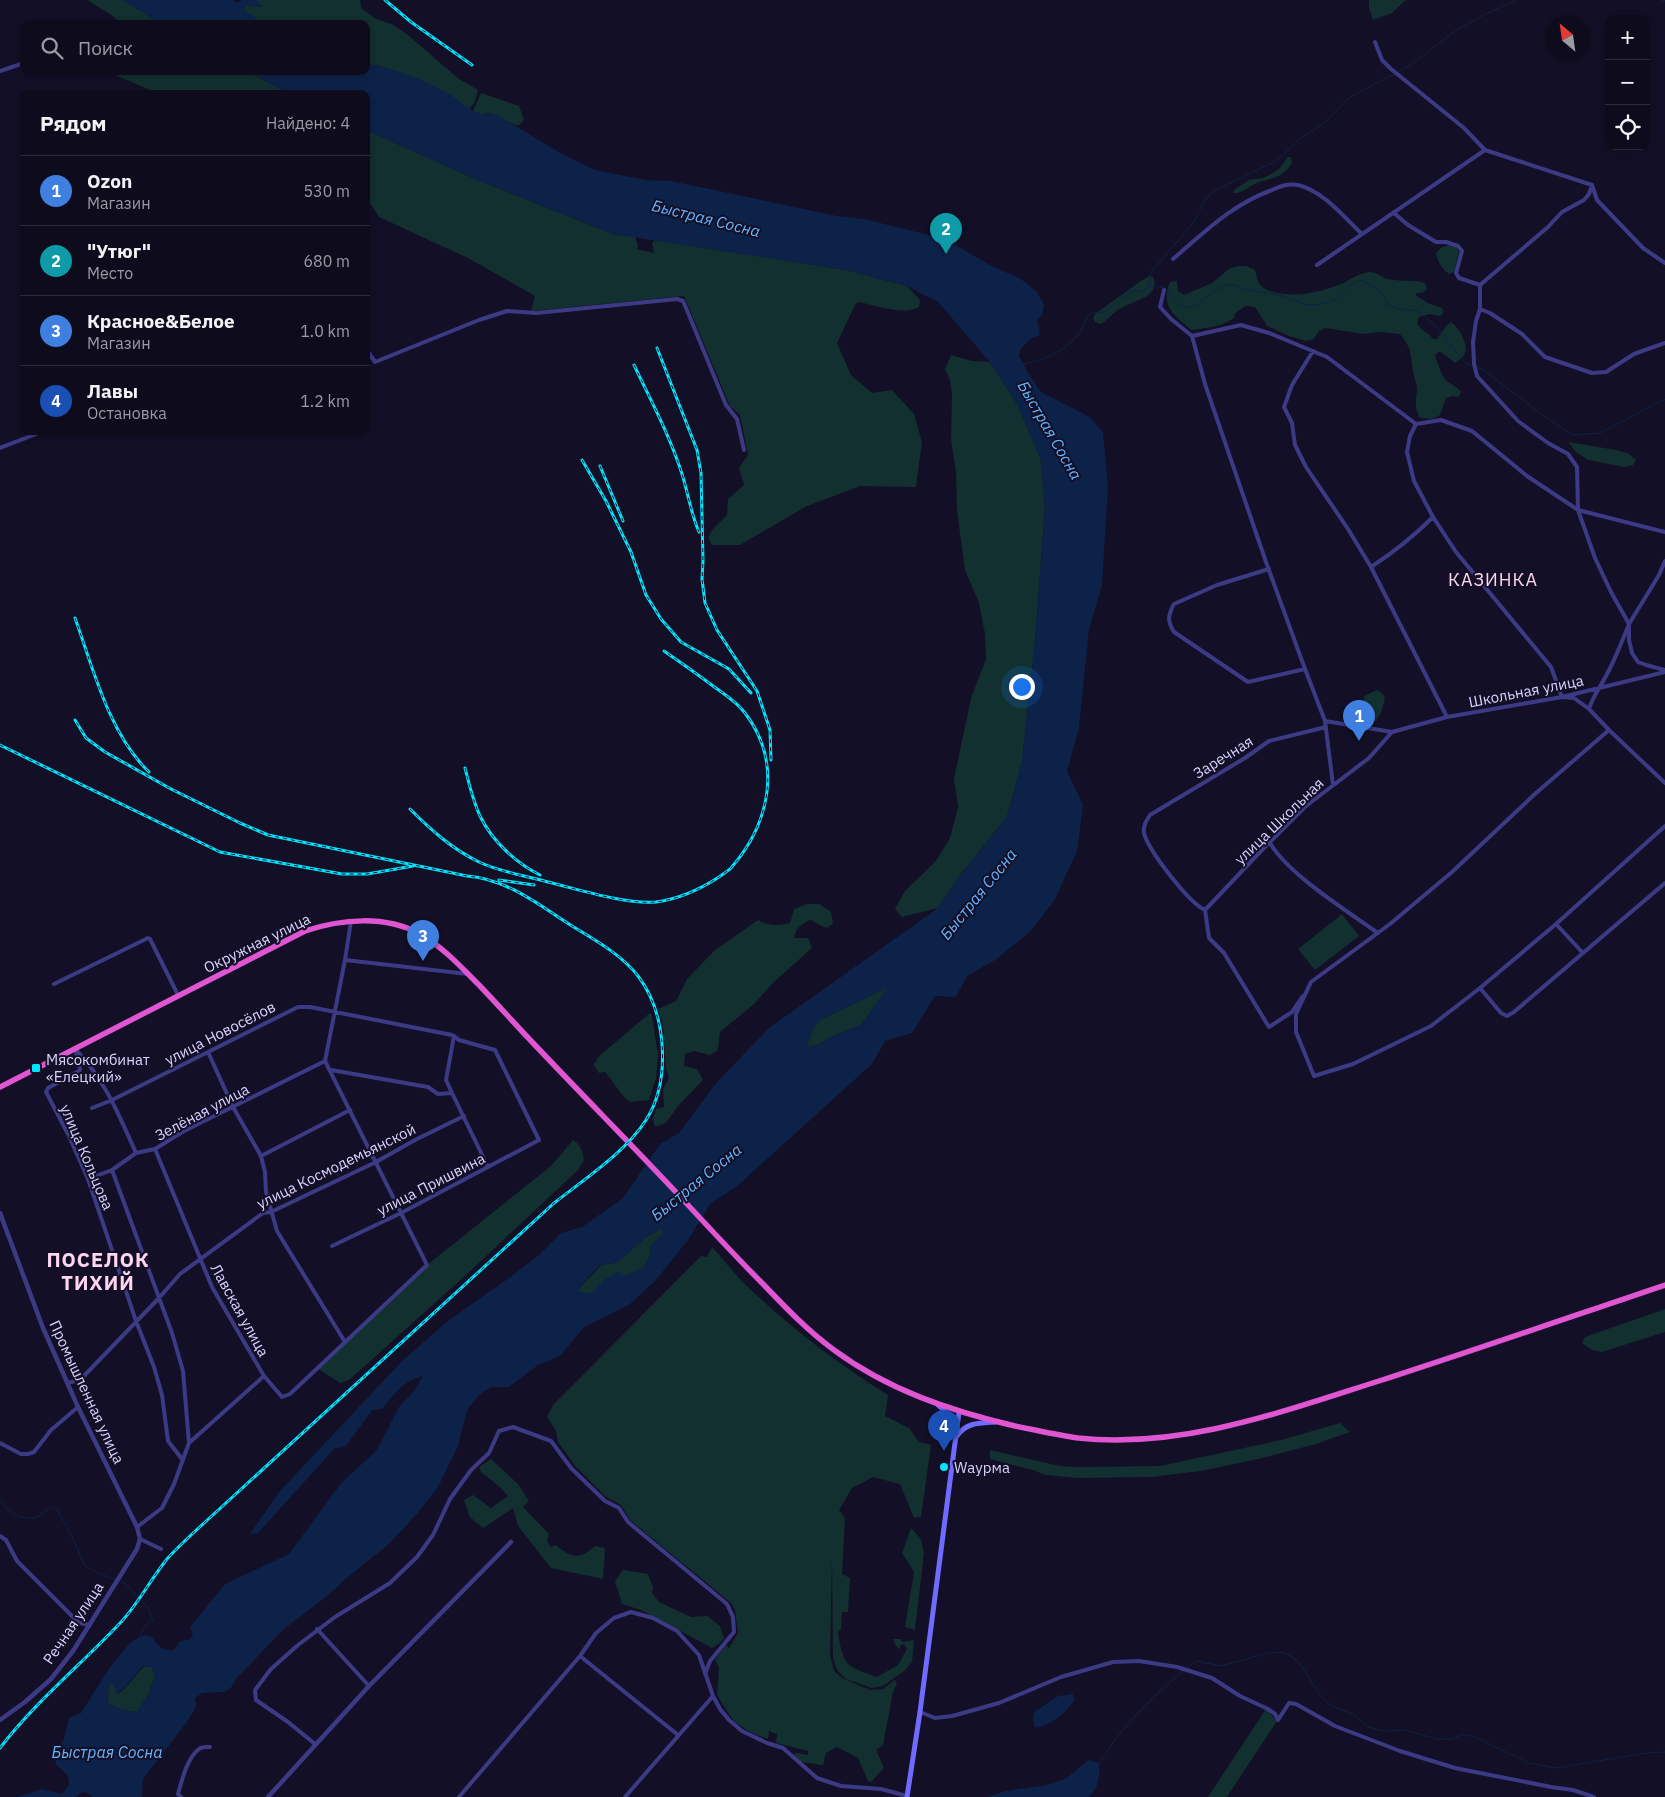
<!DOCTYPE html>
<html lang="ru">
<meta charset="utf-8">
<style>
:root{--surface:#0e0b1c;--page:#1c1929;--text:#f1f3f6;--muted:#9b9ba3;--line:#2e2b3b;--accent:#0f766e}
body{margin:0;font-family:"IBM Plex Sans",sans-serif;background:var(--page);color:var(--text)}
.controls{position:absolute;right:15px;top:15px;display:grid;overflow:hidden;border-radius:10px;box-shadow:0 2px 8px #0003}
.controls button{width:45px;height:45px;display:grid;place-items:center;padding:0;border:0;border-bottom:1px solid var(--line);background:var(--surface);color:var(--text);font:25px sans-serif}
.compass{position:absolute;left:1545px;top:15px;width:45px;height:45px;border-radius:50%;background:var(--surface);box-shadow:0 2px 8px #0003;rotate:331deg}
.you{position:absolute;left:1021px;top:686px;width:18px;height:18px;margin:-12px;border:4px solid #fff;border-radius:50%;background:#1a73e8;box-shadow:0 0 0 8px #1a73e833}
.badge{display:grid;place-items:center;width:32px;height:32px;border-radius:50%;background:var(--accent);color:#fff;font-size:16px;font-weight:700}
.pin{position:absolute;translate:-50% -41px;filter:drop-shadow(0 1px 2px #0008)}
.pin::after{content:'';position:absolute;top:26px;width:18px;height:15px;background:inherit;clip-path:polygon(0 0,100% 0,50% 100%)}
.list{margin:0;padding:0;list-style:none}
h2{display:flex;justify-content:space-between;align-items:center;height:65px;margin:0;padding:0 20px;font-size:21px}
h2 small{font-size:16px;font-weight:400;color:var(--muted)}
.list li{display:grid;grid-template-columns:32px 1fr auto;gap:15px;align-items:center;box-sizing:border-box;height:70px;padding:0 20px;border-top:1px solid var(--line)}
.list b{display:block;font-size:19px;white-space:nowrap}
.list p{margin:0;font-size:16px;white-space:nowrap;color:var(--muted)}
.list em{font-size:16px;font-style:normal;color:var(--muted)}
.icon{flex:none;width:28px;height:28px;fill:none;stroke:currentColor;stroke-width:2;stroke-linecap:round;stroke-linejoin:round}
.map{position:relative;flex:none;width:1665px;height:1797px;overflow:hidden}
.search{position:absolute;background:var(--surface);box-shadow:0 2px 8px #0003;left:20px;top:20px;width:350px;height:55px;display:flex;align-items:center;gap:12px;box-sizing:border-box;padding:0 18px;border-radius:10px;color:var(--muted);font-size:19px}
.panel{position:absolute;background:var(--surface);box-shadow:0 2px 8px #0003;left:20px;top:90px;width:350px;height:345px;border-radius:10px}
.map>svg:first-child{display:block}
.green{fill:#12302f}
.water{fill:#0c2248;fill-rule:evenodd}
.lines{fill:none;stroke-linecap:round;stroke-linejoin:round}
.stream{stroke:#0c2248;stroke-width:1}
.minor{stroke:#3d3a85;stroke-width:4}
.tertiary{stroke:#3d3a85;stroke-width:4.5}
.secondary{stroke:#6f6bff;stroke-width:5}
.trunk{stroke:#e055d1;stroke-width:5.5}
.rail-casing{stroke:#00e5ff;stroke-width:3}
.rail{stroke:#130f26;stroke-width:1;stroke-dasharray:4;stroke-linecap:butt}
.poi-dot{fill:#00e5ff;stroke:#130f26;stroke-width:2}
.labels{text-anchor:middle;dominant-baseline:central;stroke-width:4;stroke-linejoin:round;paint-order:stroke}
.street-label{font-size:15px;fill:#d9d4ff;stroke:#130f26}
.poi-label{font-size:15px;fill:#d9d4ff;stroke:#130f26;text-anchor:start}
.water-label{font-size:16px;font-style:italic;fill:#62b6ff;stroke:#130f26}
.quarter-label{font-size:18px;letter-spacing:1px;fill:#ffd6f0;stroke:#130f26}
.district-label{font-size:20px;font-weight:bold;letter-spacing:1px;fill:#ffd6f0;stroke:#130f26}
</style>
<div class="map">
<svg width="1665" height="1797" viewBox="0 0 1665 1797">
<rect width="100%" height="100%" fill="#130f26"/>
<path class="green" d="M87,0H123L162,24H122L110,14Z
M256,0H360L361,8L376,19L392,24L408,35L459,79L478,90L475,102L469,109L450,95L380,66L366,64V24H263L243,10L246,5L257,7H262Z
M1369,0H1406L1392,13L1373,20L1369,8Z
M114,71H247L290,94H159L113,74Z
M481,93L519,106L524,120L518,126L489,113L481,115L473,111Z
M366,130L478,180L613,234L635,237L638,245L637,249L654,253L652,243L655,240L846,270L907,286L920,300L919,307C904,316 874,305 859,302L856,303L837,343L851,375L872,393L892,390L914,414L922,442L916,487L860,486L805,507L740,545H712L708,538L712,530L727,515L728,499L744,485L739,468L748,455L740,415L730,406L684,296L531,311L535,296L468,258L379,217L371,204L366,202Z
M1288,157H1291L1292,163C1279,182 1272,176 1255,184C1247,187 1242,194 1233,193L1234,190L1249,180L1263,178L1273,173L1279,169Z
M1450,245L1455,246L1459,252L1454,272L1449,274C1443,270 1437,261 1436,253L1442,247Z
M1237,266H1246L1255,270C1258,285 1261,289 1277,293C1299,297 1320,292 1341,284C1351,279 1358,274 1369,272C1375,271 1381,277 1387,279C1400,282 1413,279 1425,283L1427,289L1422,293H1417L1415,295L1428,303L1442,308L1444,312L1440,316L1430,314L1419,317L1417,323C1420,330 1428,332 1433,339H1437L1447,325L1451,322C1459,328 1470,345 1464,355C1462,359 1458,360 1455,363L1440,351L1435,355C1438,364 1441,376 1448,382C1453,386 1458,387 1461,392L1459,397L1452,396L1446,398L1440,415L1432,419L1420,418C1414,408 1416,401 1417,390C1417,384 1414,377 1413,371C1410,353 1412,349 1400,334L1380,332L1363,334L1325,328L1318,332L1314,339L1306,341L1289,336L1267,326L1255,307L1246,306L1235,313L1234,318C1221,327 1206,328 1191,330C1174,315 1160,306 1170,282L1177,281L1178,291L1184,295L1212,283L1229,269Z
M1149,276L1153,277L1155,283L1153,290L1147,296L1117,310L1104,322L1100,324L1095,322L1093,318L1095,314L1138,283Z
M951,355L972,361L990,362L1017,404L1041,460L1045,508L1035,642L1022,762L1007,817L958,878L938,908L902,917L895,909L905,891L936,861L950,838L958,807L954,779L971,698L986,659L985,634L979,603L965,570L957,510L956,472L951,439L952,394L950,380L945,369Z
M1568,442L1616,450L1629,454L1636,460L1633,465L1624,467L1588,460L1576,452Z
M1377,690L1382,693L1385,698L1381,713L1376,721L1370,722L1364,718C1362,711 1365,704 1364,696Z
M807,904H819L831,912L833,924L826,928L810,920C802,924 795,928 794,938H808L812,948L773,983L754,1004L720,1032L718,1050L710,1055L694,1051L685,1054L684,1066L697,1069L703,1080L678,1106L666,1123L655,1127L653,1118L656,1109L664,1107L663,1089L669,1078L666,1068L663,1025L658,1009L676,1001L687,979L715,950L758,920C769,926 778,926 790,923L794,909Z
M1342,914L1359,936L1315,970L1298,949Z
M888,987L861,1025L831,1037L818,1045L806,1048L813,1028L820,1020Z
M651,1012L658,1054L656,1078L649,1100L630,1102L624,1097L605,1072L599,1073L593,1064L596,1062L597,1058Z
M573,1140C581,1145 582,1150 584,1160L578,1170L465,1276L349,1380L340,1383L317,1368L427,1265L551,1166Z
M662,1228V1236L652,1244L650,1249L651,1255L643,1268L630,1274L602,1283L596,1291L588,1294L577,1291L601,1265L618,1262L646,1237Z
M712,1247C724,1260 735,1275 748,1287C791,1328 838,1364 888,1395L885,1416L909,1428L919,1442L931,1445L921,1517L914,1518L900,1484L873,1477L852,1488L839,1510L845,1518L842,1574L850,1578L848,1612H842L841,1629L838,1632C843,1666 846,1666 877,1677L898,1665L907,1649L904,1644L901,1645L899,1649L896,1646L893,1639H901L902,1642L914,1640L912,1662L904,1671L883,1686L872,1688L846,1679L837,1670L833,1658L832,1557L830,1655L834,1671L842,1678L870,1690L883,1689L895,1680L897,1683L893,1692L883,1745L876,1750L884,1768L871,1782L868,1781L858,1758L837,1747L826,1753L823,1765L801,1762L794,1755L796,1753L808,1755V1751L776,1743L777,1734L769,1731L768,1739L750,1732L735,1722L730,1716L717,1695L719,1668L715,1659L726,1645L729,1648L738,1633L735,1610L731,1603L630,1520L621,1505L605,1496L575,1466L558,1442L556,1431L547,1417L553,1405L701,1256L707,1257Z
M1665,1309V1332L1602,1352L1592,1350L1582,1343L1585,1337Z
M1340,1423L1350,1432L1316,1444L1258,1459L1201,1471L1151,1477L1078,1478L1045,1475L1033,1470L990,1459V1450L1060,1466L1077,1467L1160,1466L1281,1440Z
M491,1459L518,1484L529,1501L523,1507L549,1534L547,1541L551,1547L555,1545C572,1557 578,1561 595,1546L605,1548L603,1579L551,1568L518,1526L513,1508L483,1528L470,1517L464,1500L473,1495L491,1508L508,1496L501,1488L481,1472L479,1467Z
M911,1528L921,1539L924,1553L915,1630L905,1627L914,1572L902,1553Z
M623,1570L648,1574L653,1587L652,1593L659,1602L691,1617L707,1616L720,1626L724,1638L720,1643L712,1648L641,1610L622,1604L615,1581Z
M144,1666L152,1667L156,1677L152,1684L149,1694L137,1712C125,1711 116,1709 107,1702L109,1685L113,1683L118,1694L125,1688Z
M1266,1709L1277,1721L1227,1797H1208Z"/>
<path class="water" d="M123,0H233L238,3L241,0H256L262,7H257L246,5L244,10L263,24H162Z
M366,64C395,68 424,80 449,94C459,100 467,109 478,113C484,116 488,112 497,115L562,154L595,170L646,180L671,181L837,216L864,219L945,239L990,265L1021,279L1037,292L1044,305L1042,315L1037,320L1040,335L1032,338L1021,348L1019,356L1030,376L1041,392L1090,417L1103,432L1108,486L1102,585L1089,629L1079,728L1067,771L1083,805L1077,851L1054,901L1030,932L995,960L967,976L956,997L935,996L912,1033L885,1041L872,1064L736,1187L711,1203L688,1240L656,1280L630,1304L584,1327L560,1356L538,1365L509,1387H492L480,1394L467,1410L458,1446L438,1487L417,1514L390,1543L349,1576L326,1597L284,1629L237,1678L230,1689L224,1692L202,1693L195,1698L196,1707L189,1719L143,1779L142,1797H92L90,1794L82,1792L76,1797H17L42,1789L62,1794C75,1781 68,1774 56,1765L54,1751L63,1741L69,1718L81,1713L110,1667L130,1643L143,1635L151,1636C158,1645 162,1652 174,1650L180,1641L189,1640L193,1635L190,1627L225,1584L289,1554L342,1482L377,1450L399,1407L414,1391L423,1376C404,1380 394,1395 382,1409L372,1410L346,1446L334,1449L258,1533L250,1534L280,1491L403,1360L449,1320L509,1278L539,1255L561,1233L582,1227L623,1198L660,1144L679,1133L716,1083L769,1028L938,908L958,878L1007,817L1022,762L1035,642L1045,508L1041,460L1017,404L990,362L938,302L907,286L846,270L613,234L478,180L366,130V94H290L247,71H366ZM887,988L861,1025L831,1037L818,1045L806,1048L813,1029L820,1020ZM662,1228V1236L652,1244L650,1249L651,1255L643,1268L624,1276L618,1271C613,1275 606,1278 601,1283C591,1294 593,1295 577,1291L594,1271L601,1265L618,1262L646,1237ZM143,1666L152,1667L156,1677L152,1684L149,1694L137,1712C125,1711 116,1709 107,1702L109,1685L113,1684L117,1694L124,1688Z
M1073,1694L1074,1701C1064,1714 1052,1725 1035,1728L1033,1719L1034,1712L1058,1696Z
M1088,1760L1099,1763C1100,1776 1099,1789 1088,1797H988L1005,1791L1047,1785L1067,1778Z"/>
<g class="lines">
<path class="stream" d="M1661,0L1665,1
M1398,72C1417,62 1433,47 1451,34C1472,20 1494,10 1516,0
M1149,286L1160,287L1168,290C1192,333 1206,282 1234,285C1239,286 1244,289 1248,290C1261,292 1274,293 1286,297C1296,300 1304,306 1315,305C1323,304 1334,302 1340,296C1347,289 1351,283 1361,280L1379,290L1388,304L1399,309L1418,311L1436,326L1463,361L1472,366
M1023,364C1051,359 1079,345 1087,316L1093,313H1101L1107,310L1132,291H1144L1148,286L1151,272L1194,222L1206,198L1214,191L1276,161L1302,137L1322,125L1350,97L1394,74
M1476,367L1483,370L1548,419L1573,435L1600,433L1665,399
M0,1499C6,1511 19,1520 34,1518C39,1517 46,1510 51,1507L58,1511L71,1535L85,1566L98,1573L126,1584L148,1608L153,1620L144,1627L139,1638
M1186,1669L1196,1661L1221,1666L1268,1653L1280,1652L1289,1655L1299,1662L1319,1694L1330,1705L1339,1709L1353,1714L1368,1727L1383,1731L1404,1730L1437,1739H1452L1463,1734L1475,1737L1529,1763L1556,1768L1646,1753L1665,1752
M1099,1763C1106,1756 1107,1751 1112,1744C1132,1717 1157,1693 1183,1671"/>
<path class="minor" d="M1375,42L1382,60L1391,69L1464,128L1485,150L1592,185L1597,200L1643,248L1665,263
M0,71L24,63
M1394,213L1408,225L1436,242H1446L1458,246L1462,251L1456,273L1459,278L1480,285V309L1490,313L1522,334L1545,357L1592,373L1606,372L1634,354L1665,343
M1173,259C1205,232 1231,205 1272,190C1281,186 1288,183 1298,185C1323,191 1343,216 1361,233
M1317,265L1485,150
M1480,285L1548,227L1562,212L1584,200L1589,194L1592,185
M1164,290L1160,307L1171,319L1192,336L1205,384L1266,562L1305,669L1325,721L1333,785
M1480,309L1476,321L1473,342L1474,364L1477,376L1518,421L1548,443L1568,454L1577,467L1578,510L1595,558L1611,592L1629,624C1622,641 1616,658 1607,674C1601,686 1593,696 1589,709
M1192,336L1241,325L1269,333L1327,357L1416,424L1441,420L1472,431L1527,476L1578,510L1665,532
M366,349L375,362L479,320L507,311L536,313L677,299L683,301L686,308L726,405L737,419L744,450
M1313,351L1292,385L1284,407L1292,423L1295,445L1306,467L1348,529L1371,567L1447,717
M1416,424L1410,436L1407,452L1414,481L1433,517L1456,552L1551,667L1562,697L1574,698L1589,709L1609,730L1665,783
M0,448L44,431
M1665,561L1659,575L1629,624V640L1632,653L1638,662L1646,665L1665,670
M1371,567C1394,552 1414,536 1433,517
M1269,569L1217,585L1174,604C1168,615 1167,621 1174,632L1248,682L1305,669
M1325,721L1392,732L1447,717L1562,697L1665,672
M1609,730L1536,793L1452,872L1390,924L1311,982L1296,1014V1032L1314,1076L1353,1064L1431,1026L1480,988L1556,924L1665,826
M1270,843C1288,874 1347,911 1378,933
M1205,910C1189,903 1148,850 1144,833C1143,826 1146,821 1150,815L1245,758L1269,741L1326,727
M1205,910L1261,851L1306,806L1369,758L1392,732
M1205,910L1209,938L1224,953L1269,1027L1292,1012L1303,996
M1556,924L1583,953
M345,960L468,974
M54,984L148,938L150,939L178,995
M1480,988L1501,1013L1507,1016L1514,1012L1665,883
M75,1048L80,1069L79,1071L48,1088L46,1092L68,1134L88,1179L136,1321L154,1367L162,1395L168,1441L182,1459
M76,1050C105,1080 119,1115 136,1153
M208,1052L233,1107L261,1156L265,1172L266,1192L277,1231L345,1342
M331,1070L428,1087L438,1094L452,1093L488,1167
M452,1093L446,1080L454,1036
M92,1108L112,1100L298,1007H310L452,1035L459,1040L495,1050L539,1140L401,1213L332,1246
M155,1149L212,1287L264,1376L282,1397L290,1394L427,1265L325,1061L345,960L351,921
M261,1156L350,1110
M112,1170L172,1333L183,1371L189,1443
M88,1179L112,1170L136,1153L155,1149L184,1131L325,1061
M68,1383L81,1379L159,1298L180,1274L263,1213L271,1212L376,1162L415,1140L464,1116
M0,1443L21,1454H28L34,1452L51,1430L78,1407
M137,1527L162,1508L174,1484L189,1443L264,1376
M0,1536L6,1540L17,1561L79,1623L90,1625
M140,1539L161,1549
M317,1629L369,1686
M580,1656L678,1735
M920,1712L935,1718L952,1716L999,1703L1061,1677L1113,1662L1139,1661L1177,1667L1212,1678L1240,1696L1268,1709L1275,1714L1278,1720L1289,1703L1296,1704L1335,1726L1400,1751L1455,1768L1551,1787L1573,1790L1594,1797
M315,1744L288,1722L256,1700L255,1690L271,1669L298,1645L335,1617L390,1583L417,1557L433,1535L450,1499L471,1470L489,1453L499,1431L513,1427L551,1441L571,1468L605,1501L619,1508L628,1522L727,1604L733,1617L734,1632L710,1661L705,1674
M181,1797L178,1794C182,1780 187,1758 199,1749C202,1746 206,1747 210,1747
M459,1797L580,1656L596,1633L614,1618L631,1612L653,1618L677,1631L699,1655L713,1696L720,1709L729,1720L742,1731L767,1743L783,1748L817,1778L841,1786L881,1789L907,1796
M625,1797L713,1696"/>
<path class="tertiary" d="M0,1213L43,1328L78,1407L137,1527L140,1539L137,1549L73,1651L51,1679L25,1702L0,1720
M268,1797L369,1686L511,1542"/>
<path class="secondary" d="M938,1405L950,1416L954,1433
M957,1436C966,1422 981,1423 996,1422
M907,1797L920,1712L959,1412"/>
<path class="trunk" d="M0,1087L305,931C341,919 385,915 420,934C443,947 462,968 480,986C498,1005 516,1025 534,1044C585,1098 637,1150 688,1205C713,1232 738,1259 764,1285C786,1308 808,1331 834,1350C888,1390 951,1411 1015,1426C1036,1430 1057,1435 1078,1438C1182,1449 1281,1412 1379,1381C1475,1350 1570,1317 1665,1285"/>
<defs>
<path id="rail" d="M385,0L411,22L472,65
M657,348L697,450L701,473L703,561L702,579L705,603L717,630L757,691L770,730L771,760
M634,365C651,401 670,436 682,474C688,493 691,514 699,532
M582,460L606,501L631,552L646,595L661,619L681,642L729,669L751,693
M600,466L623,521
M75,618C93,668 109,734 149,772
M0,745L220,852L342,874H367L413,866
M465,768C469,784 473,801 480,816C492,841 516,863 540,875
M410,809C431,830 452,849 479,862C500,872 526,876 548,882C577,889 627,905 656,902C679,899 699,890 719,877C723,874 728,871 731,868C770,823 783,763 745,713C737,702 724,694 713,686C697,674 680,662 664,651
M499,880L534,885
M0,1748C36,1701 82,1664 122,1621C139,1602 151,1579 167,1559C178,1547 191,1535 203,1524L553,1204C583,1180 625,1153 646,1120C671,1081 667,1014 638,976C622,955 595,940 572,926C539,905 507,879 467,876L268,835L240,823L171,789L105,752L86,738L75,720"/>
</defs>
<use href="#rail" class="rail-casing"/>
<use href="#rail" class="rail"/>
</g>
<g class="poi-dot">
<rect x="31" y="1063" width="10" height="10" rx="2.5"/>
<circle cx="944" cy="1467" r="5"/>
</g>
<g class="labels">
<g class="street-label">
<text transform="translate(1526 691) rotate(-11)">Школьная улица</text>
<text transform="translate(1223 757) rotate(-32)">Заречная</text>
<text transform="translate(1279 821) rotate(-44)">улица Школьная</text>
<text transform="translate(257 943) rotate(-26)">Окружная улица</text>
<text transform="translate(220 1033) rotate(-27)">улица Новосёлов</text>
<text transform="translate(202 1112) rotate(-28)">Зелёная улица</text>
<text transform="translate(87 1157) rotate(67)">улица Кольцова</text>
<text transform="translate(336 1166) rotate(-26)">улица Космодемьянской</text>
<text transform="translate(431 1184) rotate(-27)">улица Пришвина</text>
<text transform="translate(240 1310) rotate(61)">Лавская улица</text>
<text transform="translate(87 1392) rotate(65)">Промышленная улица</text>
<text transform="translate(73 1623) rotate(-56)">Речная улица</text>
</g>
<g class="poi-label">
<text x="46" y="1059">Мясокомбинат<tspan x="46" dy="17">«Елецкий»</tspan></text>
<text x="954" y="1467">Wаурма</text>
</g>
<g class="water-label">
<text transform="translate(706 218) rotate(14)">Быстрая Сосна</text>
<text transform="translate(1050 430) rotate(60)">Быстрая Сосна</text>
<text transform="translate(978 894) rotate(-51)">Быстрая Сосна</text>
<text transform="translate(696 1182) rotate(-39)">Быстрая Сосна</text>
<text x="107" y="1752">Быстрая Сосна</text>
</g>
<g class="quarter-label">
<text x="1493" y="579">КАЗИНКА</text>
</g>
<g class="district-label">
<text x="98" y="1259">ПОСЕЛОК<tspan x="98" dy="23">ТИХИЙ</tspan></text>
</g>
</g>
</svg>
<div class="controls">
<button>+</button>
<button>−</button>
<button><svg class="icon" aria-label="locate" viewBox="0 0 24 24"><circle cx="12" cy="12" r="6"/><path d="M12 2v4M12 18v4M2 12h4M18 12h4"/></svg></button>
</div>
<svg class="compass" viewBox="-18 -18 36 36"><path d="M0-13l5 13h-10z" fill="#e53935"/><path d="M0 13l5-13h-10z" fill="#9b9ba3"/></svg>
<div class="you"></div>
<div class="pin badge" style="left:1359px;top:741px;background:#3f7fe0">1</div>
<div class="pin badge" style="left:946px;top:254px;background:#0f9aa8">2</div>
<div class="pin badge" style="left:423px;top:961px;background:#3f7fe0">3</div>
<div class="pin badge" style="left:944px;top:1451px;background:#1a4fb4">4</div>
<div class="search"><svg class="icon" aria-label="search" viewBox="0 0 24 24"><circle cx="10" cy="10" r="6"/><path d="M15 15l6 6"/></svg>Поиск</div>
<section class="panel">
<h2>Рядом<small>Найдено: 4</small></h2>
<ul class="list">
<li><span class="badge" style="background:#3f7fe0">1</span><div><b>Ozon</b><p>Магазин</p></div><em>530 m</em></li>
<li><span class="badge" style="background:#0f9aa8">2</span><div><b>&quot;Утюг&quot;</b><p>Место</p></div><em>680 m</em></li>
<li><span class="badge" style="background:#3f7fe0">3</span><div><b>Красное&amp;Белое</b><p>Магазин</p></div><em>1.0 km</em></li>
<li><span class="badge" style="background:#1a4fb4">4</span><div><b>Лавы</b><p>Остановка</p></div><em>1.2 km</em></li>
</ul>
</section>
</div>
